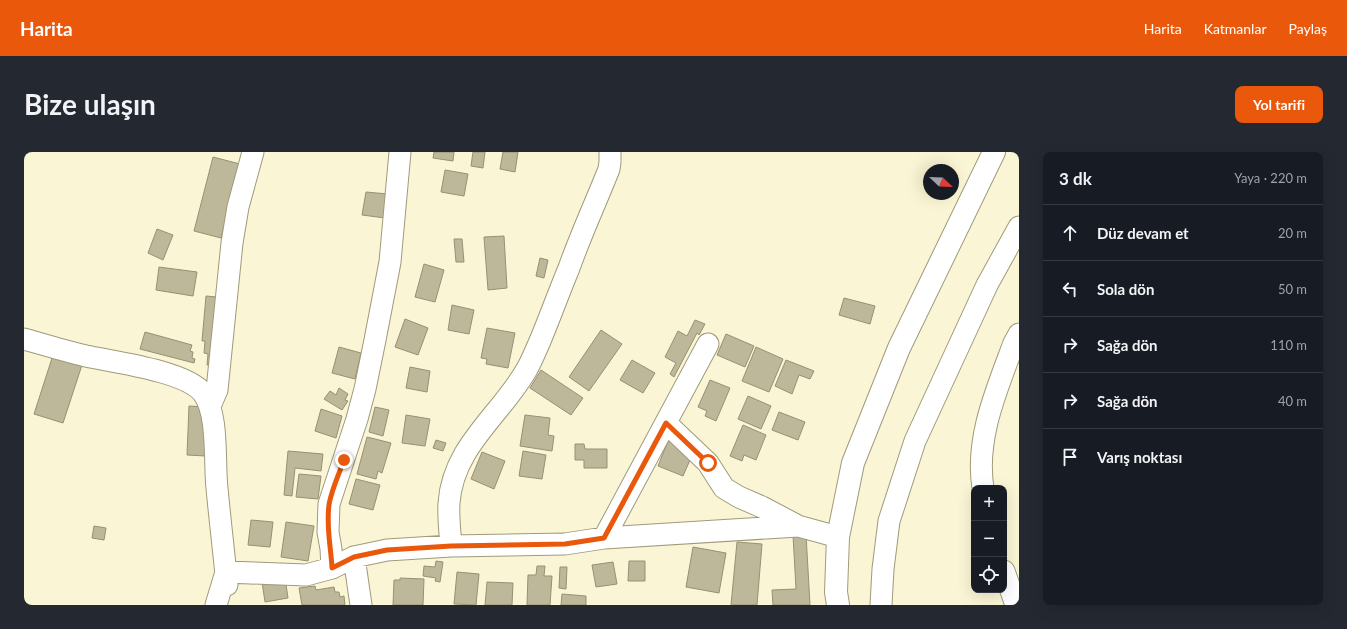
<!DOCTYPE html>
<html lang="tr">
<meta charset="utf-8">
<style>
:root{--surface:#171b24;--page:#242831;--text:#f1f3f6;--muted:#9ea1a6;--line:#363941;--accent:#ea580c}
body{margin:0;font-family:Lato,sans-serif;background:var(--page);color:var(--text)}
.controls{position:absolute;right:12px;bottom:12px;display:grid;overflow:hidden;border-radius:8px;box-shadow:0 4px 16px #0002}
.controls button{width:36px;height:36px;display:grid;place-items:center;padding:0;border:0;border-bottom:1px solid var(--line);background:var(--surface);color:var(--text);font:20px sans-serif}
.compass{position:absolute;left:899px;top:12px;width:36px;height:36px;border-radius:50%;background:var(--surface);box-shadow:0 4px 16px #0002;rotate:113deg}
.stop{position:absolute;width:12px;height:12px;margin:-9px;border:3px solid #ea580c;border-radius:50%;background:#fff}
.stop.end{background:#ea580c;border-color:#fff;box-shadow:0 1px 4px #0008}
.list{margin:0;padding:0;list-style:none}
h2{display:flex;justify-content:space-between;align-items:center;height:52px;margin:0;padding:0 16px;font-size:17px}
h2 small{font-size:13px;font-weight:400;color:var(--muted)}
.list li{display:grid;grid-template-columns:26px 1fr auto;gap:12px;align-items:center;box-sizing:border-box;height:56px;padding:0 16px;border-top:1px solid var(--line)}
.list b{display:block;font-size:15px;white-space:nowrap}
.list em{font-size:13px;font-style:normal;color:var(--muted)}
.icon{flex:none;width:22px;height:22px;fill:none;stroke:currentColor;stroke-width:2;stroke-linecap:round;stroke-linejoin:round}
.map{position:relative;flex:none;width:995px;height:453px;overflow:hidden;border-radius:8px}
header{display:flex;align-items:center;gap:24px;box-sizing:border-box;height:56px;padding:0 20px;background:var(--accent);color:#fff}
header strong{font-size:19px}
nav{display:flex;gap:22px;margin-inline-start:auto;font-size:14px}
.intro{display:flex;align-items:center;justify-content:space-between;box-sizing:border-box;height:96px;padding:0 24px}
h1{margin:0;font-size:28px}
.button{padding:10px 18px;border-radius:8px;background:var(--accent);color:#fff;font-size:14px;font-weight:700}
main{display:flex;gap:24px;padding:0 24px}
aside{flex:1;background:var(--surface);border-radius:8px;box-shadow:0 4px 16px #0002}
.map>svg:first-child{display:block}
.building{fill:#bdb899;stroke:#969173}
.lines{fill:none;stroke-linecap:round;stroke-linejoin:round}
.minor-casing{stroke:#9f9a7c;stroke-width:23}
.major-casing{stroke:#9f9a7c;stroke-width:24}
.minor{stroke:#fff;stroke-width:21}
.major{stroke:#fff;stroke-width:22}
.route{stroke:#ea580c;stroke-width:5}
</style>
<header>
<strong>Harita</strong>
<nav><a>Harita</a><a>Katmanlar</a><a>Paylaş</a></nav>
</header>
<div class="intro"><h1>Bize ulaşın</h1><a class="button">Yol tarifi</a></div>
<main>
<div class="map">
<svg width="995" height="453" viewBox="0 0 995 453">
<rect width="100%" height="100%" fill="#faf5d4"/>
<path class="building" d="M410,0H430L429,9L409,6Z
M449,0H461L459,16L447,14Z
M479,0H494L491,20L476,17Z
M189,5L216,12L197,86L170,79Z
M421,18L444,22L440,44L417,40Z
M342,40L364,42L361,66L338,63Z
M133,77L149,83L139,108L124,101Z
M480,84L483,136L464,138L460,85Z
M430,87H438L440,110H432Z
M516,106L524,108L520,126L512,124Z
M400,112L420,118L411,150L391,145Z
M135,115L173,120L169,144L132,138Z
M182,144L193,145L187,213H183L184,202L180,201L181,189H178Z
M820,146L851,154L846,172L815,163Z
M428,153L450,158L445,182L424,178Z
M381,167L404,176L394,203L371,195Z
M671,168L681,172L675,183L673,181L650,225L646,222L652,211L641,205L654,179L663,184Z
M463,176L491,181L484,216L462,212L463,207L457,206Z
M577,178L598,192L565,239L545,225Z
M121,180L168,193L166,199L169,200L168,206L171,207L170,211L116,197Z
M702,182L730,194L721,215L693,203Z
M315,195L337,201L331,227L308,221Z
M732,195L759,207L745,240L718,229Z
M29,203L58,213L39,271L10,262Z
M608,208L631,221L619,241L596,228Z
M762,208L790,219L786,227L775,223L768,242L751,234Z
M386,215L406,219L403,240L382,236Z
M517,218L559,246L547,263L506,236Z
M686,228L706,236L692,269L681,264L683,259L674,255Z
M315,236L324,242L321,248L324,249L318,258L300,247L306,239L312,243Z
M724,244L747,254L737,277L714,267Z
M165,254L184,255L182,304L163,303Z
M351,255L365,258L359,284L345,280Z
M297,257L318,264L312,286L291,279Z
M755,260L781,270L774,288L748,278Z
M382,263L406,267L401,294L378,291Z
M501,263L526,266L524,283L530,284L528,299L496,294Z
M719,273L742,283L732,308L720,303L718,309L706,304Z
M343,285L367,291L358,321L354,319L352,327L333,322Z
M412,288L422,291L419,299L409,296Z
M644,289L670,299L659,324L634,314Z
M551,292H560L561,297H583V316H560V308H551Z
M264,299L299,302L297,319L271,316L268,344L260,343Z
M499,299L522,303L518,327L495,324Z
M458,300L481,309L470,337L447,327Z
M275,322L297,324L294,347L272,345Z
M332,327L356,333L349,358L325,352Z
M227,368L249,370L246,395L224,393Z
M262,370L290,374L284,409L257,405Z
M70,374L82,376L80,388L68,386Z
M782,382L786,453H749L748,438L772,437L769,383Z
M713,390L738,392L733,453H707Z
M669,395L702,401L695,441L662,435Z
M412,409L419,410L416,430L411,429L412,426L399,424L400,414L411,415Z
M605,409H621V429H604Z
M589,410L593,432L572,435L568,413Z
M513,414H521L520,424H528L526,453H503L504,423H512Z
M536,415H543L542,437L535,436Z
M433,420L455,422L452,453L430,452Z
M261,426L264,446L241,450L238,430Z
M376,426L400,427L399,453H369L370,428H376Z
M463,430L489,431L488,453H461Z
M291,434L292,438L310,435L311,440H315L316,445L320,444L321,453H278L275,436Z
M538,442L562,444V453H537Z"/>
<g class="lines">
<defs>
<path id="minor" d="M0,187C21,193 41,199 62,204C90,210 162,219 179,241C195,262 190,311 193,336C196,369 200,401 203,433
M186,254L193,238L208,91L214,55L229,0
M642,271L684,311L700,336L715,345L738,355L774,374
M959,336C951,286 973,237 990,191L995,182
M580,386L684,192
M427,394C426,379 424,365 425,351C429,294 477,263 503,217C508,208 512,198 516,189C526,165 535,140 545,116C557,82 572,50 585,17L586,10V0
M330,405L337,453
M308,416L307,397L304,380L305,352L333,267L341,237L351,188L366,110L376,0
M980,419L992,453
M192,453L202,420L282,423L308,416L330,405L363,398L427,394L541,392L580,386L774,374L814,385
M857,453L859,417L865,369L891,289L963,133L995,75"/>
<path id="major" d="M814,453L812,440L814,385L829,311L875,196L970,0"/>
</defs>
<use href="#minor" class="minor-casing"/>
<use href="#major" class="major-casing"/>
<use href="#minor" class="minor"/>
<use href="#major" class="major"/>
</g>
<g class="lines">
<path class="route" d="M320,308C315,322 307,339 305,353C302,375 307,395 308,416L330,405L363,398L427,394L541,392L580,386L642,271L684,311"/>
</g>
</svg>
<div class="controls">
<button>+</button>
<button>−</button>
<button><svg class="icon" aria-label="locate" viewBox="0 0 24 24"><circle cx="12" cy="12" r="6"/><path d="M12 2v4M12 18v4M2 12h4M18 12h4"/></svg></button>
</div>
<svg class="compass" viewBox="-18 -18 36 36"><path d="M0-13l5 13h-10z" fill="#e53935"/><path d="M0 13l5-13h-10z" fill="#9ea1a6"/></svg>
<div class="stop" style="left:684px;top:311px"></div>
<div class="stop end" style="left:320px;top:308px"></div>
</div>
<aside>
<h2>3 dk<small>Yaya · 220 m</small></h2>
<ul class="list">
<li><svg class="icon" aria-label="ahead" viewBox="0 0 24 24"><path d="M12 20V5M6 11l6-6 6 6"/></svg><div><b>Düz devam et</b></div><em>20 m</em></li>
<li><svg class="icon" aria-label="left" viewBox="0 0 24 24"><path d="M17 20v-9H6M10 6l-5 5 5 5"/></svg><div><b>Sola dön</b></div><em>50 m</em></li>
<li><svg class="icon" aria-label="right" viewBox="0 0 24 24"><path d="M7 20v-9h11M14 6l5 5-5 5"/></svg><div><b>Sağa dön</b></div><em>110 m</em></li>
<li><svg class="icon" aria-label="right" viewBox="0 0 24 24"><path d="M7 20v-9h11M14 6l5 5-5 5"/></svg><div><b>Sağa dön</b></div><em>40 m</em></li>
<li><svg class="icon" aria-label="arrive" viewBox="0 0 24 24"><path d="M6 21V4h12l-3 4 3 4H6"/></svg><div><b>Varış noktası</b></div></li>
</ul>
</aside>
</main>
